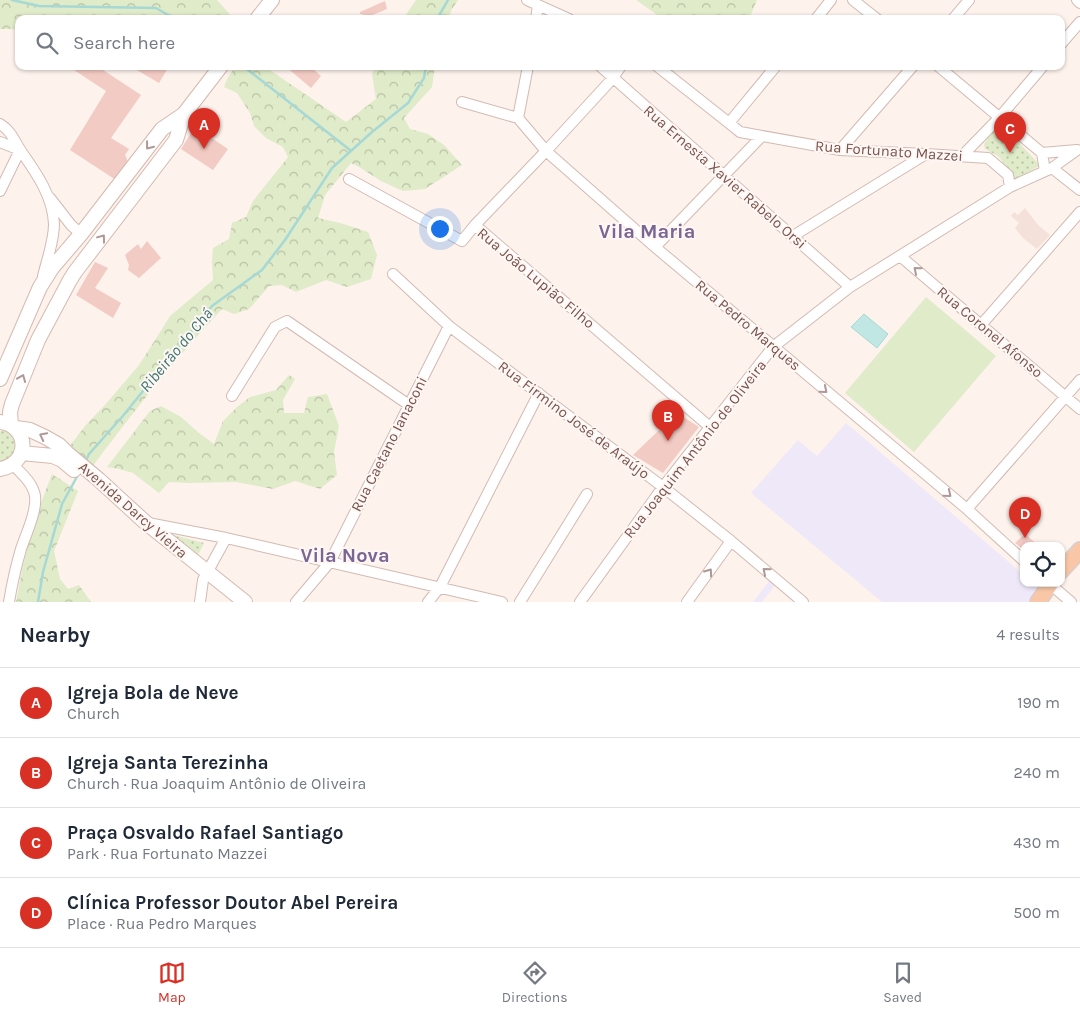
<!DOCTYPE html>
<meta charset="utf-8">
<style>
:root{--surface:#fff;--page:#f2f2f3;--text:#1f2937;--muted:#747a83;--line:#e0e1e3;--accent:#d93025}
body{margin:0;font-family:Karla,sans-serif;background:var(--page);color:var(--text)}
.controls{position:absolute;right:15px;bottom:15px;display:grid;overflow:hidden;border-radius:10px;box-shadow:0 1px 4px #0004}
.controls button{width:45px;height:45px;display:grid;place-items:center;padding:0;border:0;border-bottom:1px solid var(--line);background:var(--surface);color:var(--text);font:25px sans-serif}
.you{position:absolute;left:439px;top:228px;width:18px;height:18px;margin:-12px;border:4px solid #fff;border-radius:50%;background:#1a73e8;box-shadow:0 0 0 8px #1a73e833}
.badge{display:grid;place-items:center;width:32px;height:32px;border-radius:50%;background:var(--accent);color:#fff;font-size:16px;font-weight:700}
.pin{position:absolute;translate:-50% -41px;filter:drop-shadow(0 1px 2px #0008)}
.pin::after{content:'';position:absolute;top:26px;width:18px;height:15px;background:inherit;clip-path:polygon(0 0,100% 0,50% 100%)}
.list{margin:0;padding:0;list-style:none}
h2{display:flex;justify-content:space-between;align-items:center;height:65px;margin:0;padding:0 20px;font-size:21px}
h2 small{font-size:16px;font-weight:400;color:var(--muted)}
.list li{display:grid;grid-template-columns:32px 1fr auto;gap:15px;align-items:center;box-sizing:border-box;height:70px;padding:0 20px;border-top:1px solid var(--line)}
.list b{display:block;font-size:19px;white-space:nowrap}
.list p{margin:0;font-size:16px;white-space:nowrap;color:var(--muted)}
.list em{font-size:16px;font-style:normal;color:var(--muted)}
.icon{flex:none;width:28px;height:28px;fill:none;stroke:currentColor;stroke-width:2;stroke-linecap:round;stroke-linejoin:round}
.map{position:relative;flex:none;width:1080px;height:602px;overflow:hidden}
.search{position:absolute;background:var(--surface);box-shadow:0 1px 4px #0004;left:15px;right:15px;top:15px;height:55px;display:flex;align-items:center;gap:12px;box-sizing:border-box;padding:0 18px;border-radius:10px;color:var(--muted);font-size:19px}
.sheet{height:345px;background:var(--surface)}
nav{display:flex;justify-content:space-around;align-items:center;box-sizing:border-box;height:70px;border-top:1px solid var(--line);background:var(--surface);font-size:14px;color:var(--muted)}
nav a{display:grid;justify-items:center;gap:2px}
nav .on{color:var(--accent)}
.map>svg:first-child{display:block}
.residential{fill:#f4e2da}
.education{fill:#efe8f9}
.green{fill:url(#green-dots)}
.forest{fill:url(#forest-crowns)}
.pitch{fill:#dfebc9}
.water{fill:#c0e7e4;stroke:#a6d9d5}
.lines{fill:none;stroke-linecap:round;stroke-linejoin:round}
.stream{stroke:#a6d9d5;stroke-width:2.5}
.building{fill:#f2cbc4}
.street-casing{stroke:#d2bab3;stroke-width:12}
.secondary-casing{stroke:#d5b9b0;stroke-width:16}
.primary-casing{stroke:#d9cfcd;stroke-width:18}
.street{stroke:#fff;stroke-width:10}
.secondary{stroke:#fff;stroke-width:14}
.primary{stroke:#f9c7a7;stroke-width:15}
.oneway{stroke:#af9895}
.labels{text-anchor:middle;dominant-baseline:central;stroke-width:4;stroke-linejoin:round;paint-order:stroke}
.street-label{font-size:15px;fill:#79534e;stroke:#fff7f3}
.water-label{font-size:16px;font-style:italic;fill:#3e7672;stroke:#fff7f3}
.district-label{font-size:20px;font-weight:bold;fill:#7a6694;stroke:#fff7f3}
</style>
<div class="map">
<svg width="1080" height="602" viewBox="0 0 1080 602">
<defs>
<pattern id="green-dots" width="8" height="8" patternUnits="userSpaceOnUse" patternTransform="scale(1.25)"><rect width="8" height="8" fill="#dfebc9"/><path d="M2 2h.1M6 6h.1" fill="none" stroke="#bac1a5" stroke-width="1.8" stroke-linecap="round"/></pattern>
<pattern id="forest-crowns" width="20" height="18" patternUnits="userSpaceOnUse" patternTransform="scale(1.25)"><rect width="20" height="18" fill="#dfebc9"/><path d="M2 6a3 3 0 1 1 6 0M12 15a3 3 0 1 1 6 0" fill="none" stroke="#bac1a5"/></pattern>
</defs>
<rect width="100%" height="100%" fill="#fdf2ec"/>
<path class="residential" d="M1025,208L1038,225L1050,235L1037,249L1023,238L1015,228L1019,223L1011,216L1014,212L1018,215Z"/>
<path class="education" d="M846,423L1024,575V583H1033L1039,589L1029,602H882L751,493L798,440L817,456Z
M770,580L776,584L762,602H753Z"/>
<path class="green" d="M999,122L1040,165L1013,182L1003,162L998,156L985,149L984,144Z
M0,431H7L16,438L18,454L0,465Z
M173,535L204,543L198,555Z"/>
<path class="forest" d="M0,0H217L234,19H19V31L12,29H0Z
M416,0H458L452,9L448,19H403Z
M636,0H757L749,19H663Z
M236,66H264L346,122L376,99L372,74L376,66H435L432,87L404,118L410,129L428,134L444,145L462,165L425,189L403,191L381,181L359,167L351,163L325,195L318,218L340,223L368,232L377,255L371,279L347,287L326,280L296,292L282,285L269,286L249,309L234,314L222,309C175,359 133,412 92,467L69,447L85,426L105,405L139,365L157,337L170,316L213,280L212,262L213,248L229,239L232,223L246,217L253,201L288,157L283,147L266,138L254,126L250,113L237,93L224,87L228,77Z
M289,375L295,379L283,400L284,413H304L308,397L327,394L339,426L334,452L337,475L320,489L295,481L273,489L236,482L187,483L169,482L159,493L133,473L119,469L107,467L150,411L161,406L181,417L199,433L214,444L223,421L237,407L250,397L276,390Z
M52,474L78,491L54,551L60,579L68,589L79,585L91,602H16L23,565L37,513Z"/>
<path class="pitch" d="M926,297L996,356L914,452L845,393Z"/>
<path class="water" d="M864,314L888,334L877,348L851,327Z"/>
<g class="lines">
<path class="stream" d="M12,0L39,6L156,8L175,19
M437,19L448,0
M243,66L350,150
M85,462L89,454L122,417L212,306L262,270L285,240L332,168L372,132L408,103L424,78L426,66
M38,602L43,572L62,504L79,473"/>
</g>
<path class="building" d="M385,1L387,9L370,16L360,14V12Z
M72,66H97L141,95L111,138L129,149L125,155L128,162L116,180L70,150L106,91L71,68Z
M130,66H169L159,83Z
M285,66H310L321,76L311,88Z
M195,127L228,149L213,170L181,149Z
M147,241L161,258L139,278L128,270L129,265L125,255L138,244L141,249Z
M95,262L108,268L95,288L121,303L113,318L76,295Z
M677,413L699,427L663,473L633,455Z
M1025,534L1039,546H1024V550L1015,543Z"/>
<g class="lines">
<defs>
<path id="street" d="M527,0L569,19
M853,0L877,19
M1077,0L1080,3
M536,19L538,5
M816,19L831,0
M953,19L969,0
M1061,44L1080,22
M528,66L518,118L546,151L655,247L967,509L1024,561
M600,66L850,287
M657,66L729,123L740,132L840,150L926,154L988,158L1008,175L1010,187
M938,66L1042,153L1045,171
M462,102L518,118
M729,123L776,66
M0,124C12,131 15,143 23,154C37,174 53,197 54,224C54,241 47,260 43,276
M0,142L20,150
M840,150L913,66
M1042,153L1077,150
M962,156L999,118L1043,66
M1052,168L1080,190
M349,179L462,241L475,225L710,427
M0,191L20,150
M50,198L71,225L81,234
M475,225L546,151L613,78L621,66
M793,236L926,154
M655,247L761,137
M900,256L1080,409
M393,274L449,326L663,487L731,541L803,602
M981,325L1080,212
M232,396L275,327L287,321L409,405
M967,509L1080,380
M148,523L226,538L502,602
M1049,583L1071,602
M9,602C12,584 16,566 21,549C26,534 37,511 35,496C33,483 21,473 13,465
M200,602L203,580L226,538
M296,602L330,562L449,326
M428,602L440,587L539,393
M520,602L587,494
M580,602L663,487L773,347L850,287L1010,187L1052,168L1077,150
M687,602L731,541"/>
<path id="secondary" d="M257,19L272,0
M0,379L40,287L52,268L81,234L162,129L184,114L221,66
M0,422C30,426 30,464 0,469
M11,425L10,412L12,404L38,340L70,280L75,272L176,140L184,114
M16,428L30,430L45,437L59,445L67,453L98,479L145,522L245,602
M21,453L53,456L62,460L74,470"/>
<path id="primary" d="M1061,571L1080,550
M1038,602L1051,583"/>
</defs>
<use href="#street" class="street-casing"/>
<use href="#secondary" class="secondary-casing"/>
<use href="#primary" class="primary-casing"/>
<use href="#street" class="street"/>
<use href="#secondary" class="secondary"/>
<use href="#primary" class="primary"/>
</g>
<defs><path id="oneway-chevron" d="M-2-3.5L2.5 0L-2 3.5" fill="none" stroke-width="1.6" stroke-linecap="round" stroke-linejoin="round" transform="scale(1.25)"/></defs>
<g class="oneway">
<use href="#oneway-chevron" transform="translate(149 146) rotate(128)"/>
<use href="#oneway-chevron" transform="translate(102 238) rotate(-53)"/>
<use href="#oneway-chevron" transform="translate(917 270) rotate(-140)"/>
<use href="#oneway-chevron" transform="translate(22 378) rotate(-68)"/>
<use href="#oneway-chevron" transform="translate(824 390) rotate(40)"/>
<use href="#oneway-chevron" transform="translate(43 436) rotate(-153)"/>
<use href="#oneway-chevron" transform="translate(948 494) rotate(40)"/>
<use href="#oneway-chevron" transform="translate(766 571) rotate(-140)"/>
<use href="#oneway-chevron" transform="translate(709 572) rotate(-54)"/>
</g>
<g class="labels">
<g class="street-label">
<text transform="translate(889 151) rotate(4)">Rua Fortunato Mazzei</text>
<text transform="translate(725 177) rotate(41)">Rua Ernesta Xavier Rabelo Orsi</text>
<text transform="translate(536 278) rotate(40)">Rua João Lupião Filho</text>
<text transform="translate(748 325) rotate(40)">Rua Pedro Marques</text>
<text transform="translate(990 332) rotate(40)">Rua Coronel Afonso</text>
<text transform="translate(574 420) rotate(37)">Rua Firmino José de Araújo</text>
<text transform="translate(389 444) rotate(-63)">Rua Caetano Ianaconi</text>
<text transform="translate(695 449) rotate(-52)">Rua Joaquim Antônio de Oliveira</text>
<text transform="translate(133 510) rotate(41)">Avenida Darcy Vieira</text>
</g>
<g class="water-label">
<text transform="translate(176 350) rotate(-50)">Ribeirão do Chá</text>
</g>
<g class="district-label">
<text x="647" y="231">Vila Maria</text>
<text x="345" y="555">Vila Nova</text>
</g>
</g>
</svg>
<div class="controls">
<button><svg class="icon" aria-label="locate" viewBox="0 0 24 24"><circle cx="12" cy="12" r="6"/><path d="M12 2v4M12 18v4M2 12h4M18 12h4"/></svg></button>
</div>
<div class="you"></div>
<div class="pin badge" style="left:204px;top:149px">A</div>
<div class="pin badge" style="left:668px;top:441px">B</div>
<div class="pin badge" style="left:1010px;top:153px">C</div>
<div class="pin badge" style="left:1025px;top:538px">D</div>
<div class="search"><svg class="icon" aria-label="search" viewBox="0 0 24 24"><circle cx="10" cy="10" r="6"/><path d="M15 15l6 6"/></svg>Search here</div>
</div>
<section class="sheet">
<h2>Nearby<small>4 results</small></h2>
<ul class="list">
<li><span class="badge">A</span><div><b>Igreja Bola de Neve</b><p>Church</p></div><em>190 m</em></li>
<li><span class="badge">B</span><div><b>Igreja Santa Terezinha</b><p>Church · Rua Joaquim Antônio de Oliveira</p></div><em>240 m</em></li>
<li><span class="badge">C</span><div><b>Praça Osvaldo Rafael Santiago</b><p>Park · Rua Fortunato Mazzei</p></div><em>430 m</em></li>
<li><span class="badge">D</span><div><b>Clínica Professor Doutor Abel Pereira</b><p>Place · Rua Pedro Marques</p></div><em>500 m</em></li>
</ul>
</section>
<nav>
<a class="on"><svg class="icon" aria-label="map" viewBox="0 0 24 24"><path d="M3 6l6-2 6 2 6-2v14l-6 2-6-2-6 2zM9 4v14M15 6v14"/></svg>Map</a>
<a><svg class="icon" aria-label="directions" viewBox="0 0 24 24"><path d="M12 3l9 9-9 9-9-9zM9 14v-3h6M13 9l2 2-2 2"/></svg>Directions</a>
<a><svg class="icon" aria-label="saved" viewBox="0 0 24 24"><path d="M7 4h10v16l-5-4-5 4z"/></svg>Saved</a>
</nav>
